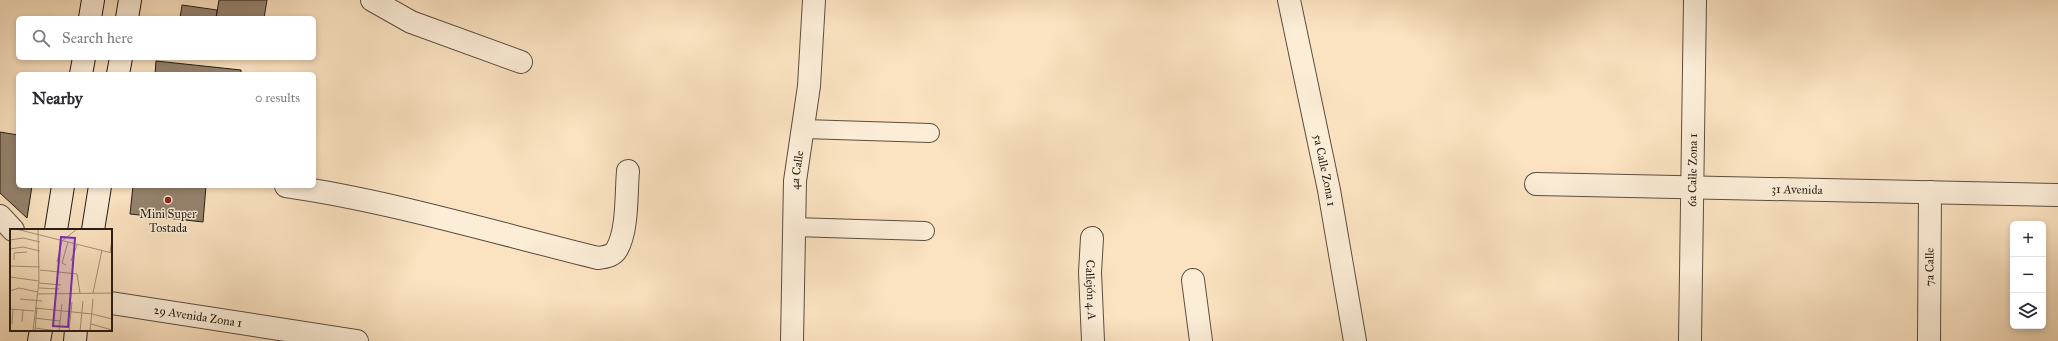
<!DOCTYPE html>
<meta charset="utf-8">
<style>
:root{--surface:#fff;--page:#f7f7f7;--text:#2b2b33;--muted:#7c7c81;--line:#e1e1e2}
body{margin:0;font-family:"IM FELL Great Primer",serif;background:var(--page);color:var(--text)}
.controls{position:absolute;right:12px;bottom:12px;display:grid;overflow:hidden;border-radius:6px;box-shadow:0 2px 6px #0003}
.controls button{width:36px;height:36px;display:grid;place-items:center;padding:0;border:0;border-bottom:1px solid var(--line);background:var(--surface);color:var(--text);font:20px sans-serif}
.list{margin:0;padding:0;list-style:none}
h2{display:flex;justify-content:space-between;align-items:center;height:52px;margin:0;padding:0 16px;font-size:17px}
h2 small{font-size:13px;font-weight:400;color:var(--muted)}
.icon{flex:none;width:22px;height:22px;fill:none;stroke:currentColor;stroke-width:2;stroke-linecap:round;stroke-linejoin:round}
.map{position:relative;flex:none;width:2058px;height:341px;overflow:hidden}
.search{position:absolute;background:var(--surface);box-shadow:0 2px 6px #0003;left:16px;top:16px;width:300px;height:44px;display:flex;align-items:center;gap:10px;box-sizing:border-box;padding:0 14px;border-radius:6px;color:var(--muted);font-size:15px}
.panel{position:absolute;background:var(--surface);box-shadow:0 2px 6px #0003;left:16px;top:72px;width:300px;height:116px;border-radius:6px}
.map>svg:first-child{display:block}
.building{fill:#95836e;stroke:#261c14}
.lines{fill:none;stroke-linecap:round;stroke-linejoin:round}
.service-casing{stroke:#5b4e3f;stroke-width:20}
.minor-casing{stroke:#5b4e3f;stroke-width:24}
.secondary-casing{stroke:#261c14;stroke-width:24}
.service{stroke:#fcedd7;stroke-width:18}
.minor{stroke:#fcedd7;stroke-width:22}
.secondary{stroke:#fcedd7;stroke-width:22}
.poi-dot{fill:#8f2418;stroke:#fcedd7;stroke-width:1.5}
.labels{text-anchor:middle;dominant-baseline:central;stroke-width:3;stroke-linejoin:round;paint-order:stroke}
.street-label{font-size:12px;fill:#261c14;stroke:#fcedd7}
.poi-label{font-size:12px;fill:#261c14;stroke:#fcedd7}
.inset-road{fill:none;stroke:#a6937c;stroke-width:1}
.view{fill:#7b2cbf;fill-opacity:0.15;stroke:#7b2cbf;stroke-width:2}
.inset-edge{fill:none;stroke:#261c14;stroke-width:2}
</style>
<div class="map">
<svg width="2058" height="341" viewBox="0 0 2058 341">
<rect width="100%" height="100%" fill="#fbe3c1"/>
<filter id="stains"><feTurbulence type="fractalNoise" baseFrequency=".005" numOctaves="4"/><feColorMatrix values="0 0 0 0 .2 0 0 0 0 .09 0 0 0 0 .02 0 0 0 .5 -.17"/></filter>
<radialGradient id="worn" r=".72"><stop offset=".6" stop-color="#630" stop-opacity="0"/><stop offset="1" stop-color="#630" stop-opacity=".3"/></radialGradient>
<path class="building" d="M219,0H267L264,18H216Z
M182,5L217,10L216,18H180Z
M156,61L241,70V74H155Z
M0,132L18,135V186H32L27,218L0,193Z
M133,186H206L203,222L130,214Z"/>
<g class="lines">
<defs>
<path id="service" d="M804,129L930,133
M793,227L925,231"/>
<g id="minor">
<path d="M372,0L411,22L521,62"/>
<path id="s1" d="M1289,0L1329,190L1355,341"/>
<path id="s2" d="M1536,184L2058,195"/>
<path d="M286,186C390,201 496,233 598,258C606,257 613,256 617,249C628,230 626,193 628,171"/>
<path d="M0,216L13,230"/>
<path id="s3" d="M1092,238L1090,272L1093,341"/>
<path d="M1193,280L1201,341"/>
<path id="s4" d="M111,303L357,341"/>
<path id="s5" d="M792,341L795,181L809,86L814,0"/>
<path id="s6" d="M1690,341L1695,0"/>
<path id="s7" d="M1929,341L1930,192"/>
</g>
<path id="secondary" d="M90,18L93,0
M127,18L130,0
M81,74L84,58
M118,74L121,58
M56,230L63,186
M93,230L100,186
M39,341L41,330
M75,341L76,330"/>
</defs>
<use href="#service" class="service-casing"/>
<use href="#minor" class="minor-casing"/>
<use href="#secondary" class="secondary-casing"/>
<use href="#service" class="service"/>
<use href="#minor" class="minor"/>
<use href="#secondary" class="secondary"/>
</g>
<circle class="poi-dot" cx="168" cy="200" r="4"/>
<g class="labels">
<g class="street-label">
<text stroke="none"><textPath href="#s5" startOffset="171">4a Calle</textPath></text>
<text stroke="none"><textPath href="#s1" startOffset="174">5a Calle Zona 1</textPath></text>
<text stroke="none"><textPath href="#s6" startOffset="171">6a Calle Zona 1</textPath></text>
<text stroke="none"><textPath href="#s2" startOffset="261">31 Avenida</textPath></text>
<text stroke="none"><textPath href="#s7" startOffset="74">7a Calle</textPath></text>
<text stroke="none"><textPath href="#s3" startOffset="52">Callejón 4 A</textPath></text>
<text stroke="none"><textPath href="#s4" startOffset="88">29 Avenida Zona 1</textPath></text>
</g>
<g class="poi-label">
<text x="168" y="214">Mini Super<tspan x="168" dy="14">Tostada</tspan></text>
</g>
</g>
<g transform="translate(10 229)">
<rect width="102" height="102" fill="#fbe3c1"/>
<path class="inset-road" d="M6,0L102,24M0,11L13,9L30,13M0,20L13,18L30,22M100,24L102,10M4,31V24L17,23M61,32L67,16M47,33L52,12L67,0M56,36L52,34L58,13M0,37L30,38M30,41L67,45L70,64M102,44V71M0,48L29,52M29,54L51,56M29,59L49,60M0,62L9,59L28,63M83,64L92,21M28,65L101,64M10,70L32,72M25,79L82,85L102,90M0,80L24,82M24,89L50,92M12,93L13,80M2,95L3,80M81,95L102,101M25,99L47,102M23,102L29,52L28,0M25,102L27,78M49,102L52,75M59,102L62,73M70,102L73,72M80,102L83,70"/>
<path class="view" d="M51,8L65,9L58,98L43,97Z"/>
<rect width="102" height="102" class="inset-edge"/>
</g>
<rect width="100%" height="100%" filter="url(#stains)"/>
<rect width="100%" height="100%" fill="url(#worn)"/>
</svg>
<div class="controls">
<button>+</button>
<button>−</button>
<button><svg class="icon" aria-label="layers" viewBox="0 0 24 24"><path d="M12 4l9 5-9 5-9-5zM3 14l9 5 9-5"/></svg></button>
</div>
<div class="search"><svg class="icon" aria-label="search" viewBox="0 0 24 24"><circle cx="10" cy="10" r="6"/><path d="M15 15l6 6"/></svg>Search here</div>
<section class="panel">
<h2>Nearby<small>0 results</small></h2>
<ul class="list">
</ul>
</section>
</div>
